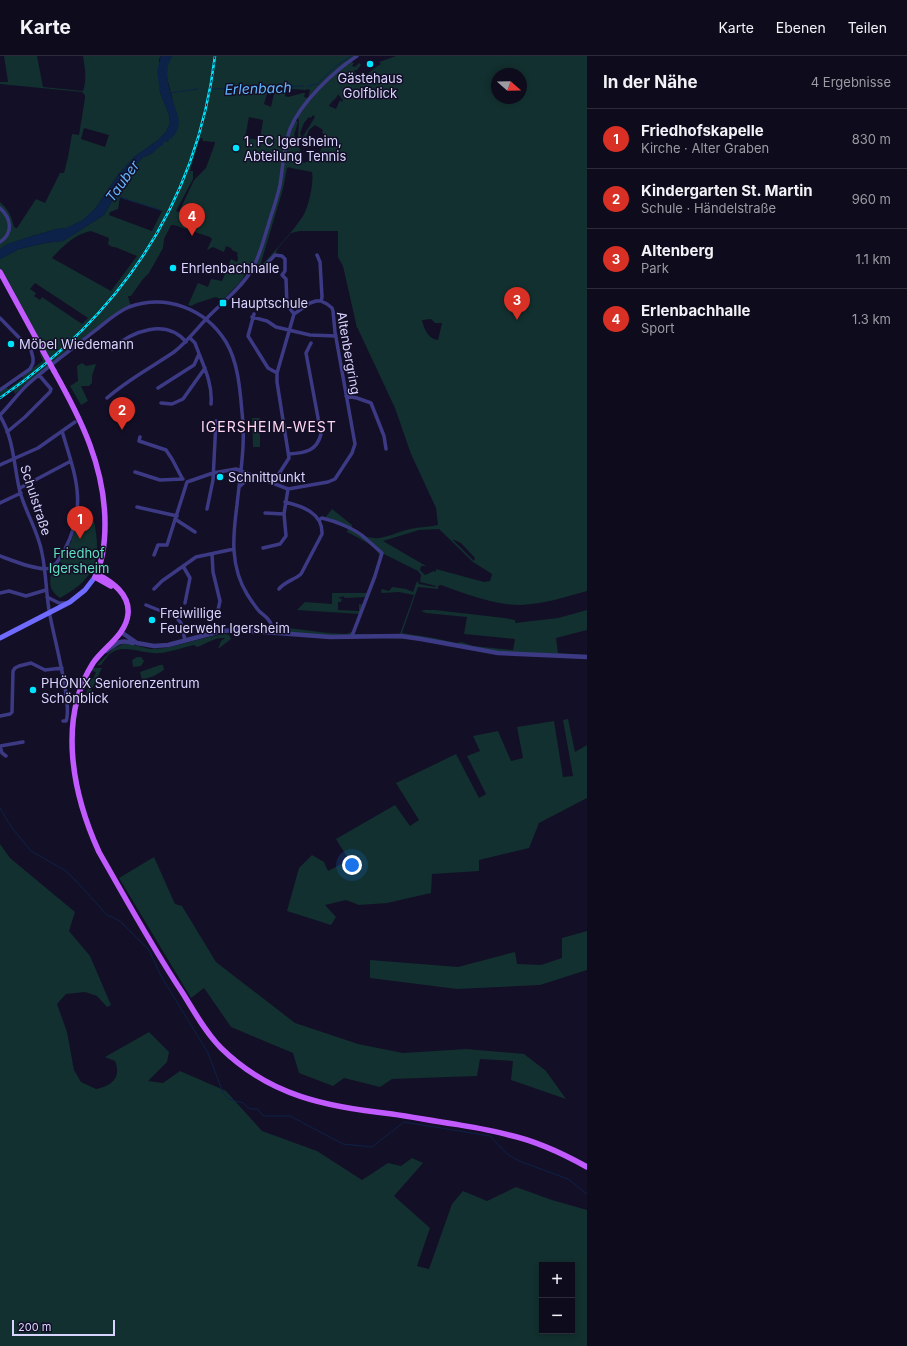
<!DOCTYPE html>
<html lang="de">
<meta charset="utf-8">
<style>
:root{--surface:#0e0b1c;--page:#1c1929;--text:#f1f3f6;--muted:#9b9ba3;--line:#2e2b3b;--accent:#d93025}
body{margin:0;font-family:Inter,sans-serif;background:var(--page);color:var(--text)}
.controls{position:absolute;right:12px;bottom:12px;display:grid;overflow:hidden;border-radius:0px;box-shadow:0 2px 6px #0003}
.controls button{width:36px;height:36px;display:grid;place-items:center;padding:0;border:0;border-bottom:1px solid var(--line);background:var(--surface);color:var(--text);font:20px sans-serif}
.compass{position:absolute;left:491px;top:12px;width:36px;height:36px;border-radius:50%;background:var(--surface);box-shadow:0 2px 6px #0003;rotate:110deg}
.scale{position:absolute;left:12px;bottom:10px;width:103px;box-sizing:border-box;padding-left:4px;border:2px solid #d9d4ff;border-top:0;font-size:11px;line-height:14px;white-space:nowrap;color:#d9d4ff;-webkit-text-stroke:3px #130f26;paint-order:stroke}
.you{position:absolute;left:352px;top:809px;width:14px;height:14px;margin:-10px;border:3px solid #fff;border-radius:50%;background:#1a73e8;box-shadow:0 0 0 6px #1a73e833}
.badge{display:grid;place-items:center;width:26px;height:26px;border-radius:50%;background:var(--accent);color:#fff;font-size:13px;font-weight:700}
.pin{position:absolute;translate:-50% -33px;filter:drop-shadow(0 1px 2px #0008)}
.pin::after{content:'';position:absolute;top:21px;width:14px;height:12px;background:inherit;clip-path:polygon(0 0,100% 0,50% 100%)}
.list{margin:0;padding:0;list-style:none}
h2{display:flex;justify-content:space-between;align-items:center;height:52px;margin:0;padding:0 16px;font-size:17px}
h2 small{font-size:13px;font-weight:400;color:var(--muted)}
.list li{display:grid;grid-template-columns:26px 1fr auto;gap:12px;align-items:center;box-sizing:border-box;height:60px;padding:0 16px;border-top:1px solid var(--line)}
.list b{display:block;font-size:15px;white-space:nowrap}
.list p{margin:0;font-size:13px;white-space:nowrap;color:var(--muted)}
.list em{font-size:13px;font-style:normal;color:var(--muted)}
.map{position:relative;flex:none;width:587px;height:1290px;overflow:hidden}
header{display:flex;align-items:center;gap:24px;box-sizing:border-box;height:56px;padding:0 20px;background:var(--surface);border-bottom:1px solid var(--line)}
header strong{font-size:19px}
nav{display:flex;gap:22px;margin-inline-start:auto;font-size:14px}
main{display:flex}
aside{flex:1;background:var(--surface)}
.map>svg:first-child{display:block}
.green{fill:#12302f;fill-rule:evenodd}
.water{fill:#0c2248}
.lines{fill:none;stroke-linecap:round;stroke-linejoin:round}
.stream{stroke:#0c2248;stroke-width:1}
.minor{stroke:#3d3a85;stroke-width:3.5}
.tertiary{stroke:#3d3a85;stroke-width:4.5}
.secondary{stroke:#6f6bff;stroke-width:5}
.primary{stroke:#c25bff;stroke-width:5.5}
.rail-casing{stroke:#00e5ff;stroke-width:2.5}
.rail{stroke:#130f26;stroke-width:1;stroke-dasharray:3;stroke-linecap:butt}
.primary-bridge{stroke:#c25bff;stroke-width:5.5}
.poi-dot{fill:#00e5ff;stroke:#130f26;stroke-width:1.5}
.labels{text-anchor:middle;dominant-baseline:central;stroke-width:3;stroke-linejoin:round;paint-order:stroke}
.poi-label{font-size:13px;fill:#d9d4ff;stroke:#130f26;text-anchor:start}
.street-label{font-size:13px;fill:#d9d4ff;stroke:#130f26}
.park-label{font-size:13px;fill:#5fe0c0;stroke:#130f26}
.water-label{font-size:14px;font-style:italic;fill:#62b6ff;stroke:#130f26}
.neighbourhood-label{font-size:14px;letter-spacing:1px;fill:#ffd6f0;stroke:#130f26}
</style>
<header>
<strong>Karte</strong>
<nav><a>Karte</a><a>Ebenen</a><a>Teilen</a></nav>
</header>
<main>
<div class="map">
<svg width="587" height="1290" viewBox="0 0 587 1290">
<rect width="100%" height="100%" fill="#130f26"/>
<path class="green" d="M4,0H37L43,31L83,35C87,24 85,12 83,0H161L159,3L160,36L169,59L170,67L166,76L157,85L134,101L118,119L95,153L83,164L67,172L57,173L32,180L8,188L0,193V146C9,154 11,160 14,171L16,172H17L36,143L45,147L60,117H64L68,101L72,78L79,79L85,42V39L82,36L0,28V26H8ZM84,72L109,79L105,91L81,83Z
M172,0H357L350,5L354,7L352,10L355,11L359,7L361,9L357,14H354L359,23L361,21L363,22C369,17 373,12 381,8L379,6L396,0H587V535C566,541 543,548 521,549C494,549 466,538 441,529L438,530V533L418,531L402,577L434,582L456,587L462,586L473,590L513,594L515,583L464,578L467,561L426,557L421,555L425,554H435L504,562L515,564V567L558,562L587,554V574L556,582L558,597L587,599V601L498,597L421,583L330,581L272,577L280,571L328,577L346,578L352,576L360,558L297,554L305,546L332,548V537H367L380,501C378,490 356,481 347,476L348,473L324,463L332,453L352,469V474C379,489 383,480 410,473C419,471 429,471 438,469L436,452L411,398L395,352L358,273V272H357L343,210L338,201V175H300L291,177L278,192L275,199L256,216L250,210L242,224L225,242L222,244L216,241L197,247L191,250L188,249L198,227L208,231L211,223L222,225L231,203L237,206L238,202L237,199L238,197L232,194L231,192L226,190L224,196L213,191L207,194L212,183L210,181L174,169H171L164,183L163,192L149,217L143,223L131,240H128L131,251L120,256L32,325L26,327L15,338L13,333L0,342V334L6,330L8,333L23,322L22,319L43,305L40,298L43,295L2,219V213L0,214V203L19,193L45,187L63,185L104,159L115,140L125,129V122L143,101L151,98L165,85L168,86L173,45L166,18L168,7ZM497,18H521V42H497ZM272,32L275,33L271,51L264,48L267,38L271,39ZM279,32L306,34L307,33L310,34L308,42L304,41L305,37H303L288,41L285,40L286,34H279ZM338,38L343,44L342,46L340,44L336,53L329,50C331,45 337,43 338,38ZM313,59L315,61L302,82L300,77L304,67L309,61L311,62ZM297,60L299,65L298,81L302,85L306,81L309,74L315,69L323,74L322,77L327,79V82L319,97L317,99L313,97L309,105L304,107L300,103L302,98H301V96L299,91L298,90L299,85L297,84L296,89L294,88V83L296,82L294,79L298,66L295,63ZM249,61L263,64L260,84L245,82ZM200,82H202L203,85L215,86L214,90L206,112L194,124L179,156L176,155L193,123V115H190ZM290,111L291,112L312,116C314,126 309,149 304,158C301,166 266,206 260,210L283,133L287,112ZM120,141L162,155L152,175L109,159L110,156L118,153ZM91,175L109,182L108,188L112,191H115L137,200L111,235L52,202C62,191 75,178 91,175ZM35,227L88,262L82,268L42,241L40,244L34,240L36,237L30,233ZM431,263L435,267H442L438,284C428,283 424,273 422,264ZM439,473L473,506L492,518L490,525L484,526L436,513V516L434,515L425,519L420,514L421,510H426L383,485L419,474ZM452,483L461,487L475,502L474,505ZM382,497L418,515L421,519L420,526L436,530L435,531L419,528L417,525L413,536L406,533L392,531L389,535L382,533L381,536L382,537L399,536L414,539L400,578H354L364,549L359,548V555L338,554V546H341L342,543L338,542L343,540L345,542L367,541Z
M82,307L86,310L96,308L92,320V327L89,330H81L88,345L81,349L70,330L78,325L77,310Z
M252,362H260V391H253Z
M94,465C102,504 95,523 60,542C47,533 50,524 52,511L59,512L62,510V507L57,505L71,486L75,473L78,474L83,467Z
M225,578L229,579L231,583L218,593L221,585L225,582C214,581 206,588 197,591L194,589C183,591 172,596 160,597C146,599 123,587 111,597C107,600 104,605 101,609H97L114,592L126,587L150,593L166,592L213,580Z
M137,601H141L144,605L141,610L133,611L132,604Z
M160,609H163L164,614L154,620L142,624L140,616Z
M94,612H102L89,639L85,642L91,622L93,623L96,616L92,615L89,613Z
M568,663L575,696L587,689V742L539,767L529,792L479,804V815L432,818L431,837L387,847L359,849L346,844L325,849L336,861L331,869L287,855L299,812L312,799L324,806L328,815L349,804L336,783L395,749L410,770L419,764L396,727L456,698L479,742L486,738L467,700L480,695L473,680L498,675L511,705L523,702L517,671L554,665L563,721L573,720L563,664Z
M0,788L10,802L75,856L69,875L90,900L111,949L107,951L97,940L85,936L66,938L57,948L67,976L74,1014L81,1026L96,1033C111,1030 122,1022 115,1005L105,1001L149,976L169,996L167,1006L148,1025L163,1027L180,1015L226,1035L262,1075L317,1095L362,1124L388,1107L401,1110L412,1102L423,1107L394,1140L430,1172L417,1210L429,1213L452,1148L463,1135L487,1145L516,1131L552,1144L587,1154V1290H0ZM542,1209H572V1275H542Z
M154,801L175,848L182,850L216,906L295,967L358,988L403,997L466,993L524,998L546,1015L566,1043L511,1024L513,1005L480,1003L477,1020L392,1023L380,1031L344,1022L333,1030L299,1017L293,997L231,971L204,932L191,942L119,822Z
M587,875V914L540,929L457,933L370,922V904L458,911L515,896L517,908L541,909L562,902V882Z"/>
<path class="water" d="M161,0H172C162,18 170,35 176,54C178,60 180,65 178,72C177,76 174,79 172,82L169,83L168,86L165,85L163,87V90H160L151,98L143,101L125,122V129L115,140L104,159L63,185L45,187L19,193L0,203V193L8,188L32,180L57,173L67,172L83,164L95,153L118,119L134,101L157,85L166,76L170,67L169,59L160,36L157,15Z"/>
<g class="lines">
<path class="stream" d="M308,30L317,28L336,10L351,0
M212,33L304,30
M170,37L198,33
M115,140L160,154
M0,752L12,772L31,795L66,815L78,827L107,859L120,865L149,894L161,920L208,997L223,1037L229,1043L243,1047L250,1053H257L264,1060H290L343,1088L372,1091L404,1066L490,1080L507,1098L519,1105L568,1123L587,1138"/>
<path class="minor" d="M0,152C11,162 14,177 0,186
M317,199L320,206L322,241L321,245
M252,214L259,216L275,199L282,200L285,203V215L282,219L286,223L287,249L294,258
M254,258L248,280L268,312L277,317
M252,261L267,265L276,271L310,279L336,280
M0,262L31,294L33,302V307L30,313L0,334
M190,282L195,287C202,307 213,326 211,348
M112,293C132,275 166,262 186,286
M158,332L194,309L199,298
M346,340L357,342L371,347L384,380L386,393
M107,342C127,324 152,311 174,296C188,285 198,271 210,259C224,245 241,232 251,215C260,201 263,185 268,170C272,156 277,143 280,129C283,110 284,90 290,73C301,46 334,15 357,0
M161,347L172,348L183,343L205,312
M0,359C9,350 17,339 26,330C47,311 70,295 92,277C104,268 115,257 129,251C166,238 205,252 226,286C238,306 240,333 242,356C246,387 240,419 237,449C235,464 233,479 234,495C235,509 239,525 247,538C250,543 255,550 259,555C263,559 269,562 271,568C272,571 271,574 272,577
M0,360C14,382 14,412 20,436C26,457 38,475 42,497C46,516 46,535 49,554C52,575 73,649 66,665H63
M7,376L25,361L50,336L51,333L39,319
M140,381L139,385L166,394L172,403L182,422
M289,398C305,397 317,395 321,378L306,297L311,287
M0,409L38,392L75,366
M135,416L160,424L183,423
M239,431L249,422L255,420
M20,432L71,405
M0,447L21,437
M137,451L177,460
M207,453L213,424L216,365
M265,457L284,458
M175,463L195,476
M319,464L322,462C335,465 356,473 365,482C371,487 376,492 382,497L375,520L352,580
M263,492L280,488L286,480L284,458L288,433
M212,498L213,516L220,545L218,554
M154,499L158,489H167L187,426L213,417L236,413L288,433L328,426L335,423L352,397L355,388L335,276L333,255L332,252L327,248L321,245H316L310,247L294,258L277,317V326L289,402L273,427
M0,500C11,504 40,516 50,512C57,509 62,499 65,493C88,448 75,419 62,375
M183,510L190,522L185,547
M154,533L162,525L196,501L234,493
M279,533C284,526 294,524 301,518L322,478C323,457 302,450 285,446
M0,537L9,535L26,540L46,534
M47,541L59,547H67
M146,549L176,561L181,567L185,584
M0,660L10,658L12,656L13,615L15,612L19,610L31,607L45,614L62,612
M0,690L23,686
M0,690L2,697L6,700"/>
<path class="tertiary" d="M121,576L137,587L154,590L168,589L221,575L238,574L330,581L400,580L421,583L498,597L587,601
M106,595C117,587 120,583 133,587"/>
<path class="secondary" d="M0,582L70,546L85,534L95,521"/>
<path class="primary" d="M0,216L43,295
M54,315C81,363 105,411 105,468C105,486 103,505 95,521L111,530
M97,518C112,526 130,538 128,558C126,579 104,591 93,607C57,664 73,739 99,796C126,843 152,891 182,936C194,955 205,976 221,992C270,1040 327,1051 392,1058C413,1061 433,1065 454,1068C472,1071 491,1074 509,1079C536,1085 562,1097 587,1111"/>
<defs>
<path id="rail" d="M0,342C121,259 197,146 215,0"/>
</defs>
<use href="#rail" class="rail-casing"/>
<use href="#rail" class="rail"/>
<path class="primary-bridge" d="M43,295L54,315"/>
</g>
<g class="poi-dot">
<circle cx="370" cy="8" r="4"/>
<circle cx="236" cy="92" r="4"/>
<circle cx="173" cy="212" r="4"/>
<rect x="219" y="243" width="8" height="8" rx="2"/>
<circle cx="11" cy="288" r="4"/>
<circle cx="220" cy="421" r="4"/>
<circle cx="152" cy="564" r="4"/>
<circle cx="33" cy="634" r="4"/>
</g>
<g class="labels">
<g class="poi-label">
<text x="370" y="22" text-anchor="middle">Gästehaus<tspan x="370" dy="15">Golfblick</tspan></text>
<text x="244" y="85">1. FC Igersheim,<tspan x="244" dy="15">Abteilung Tennis</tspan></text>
<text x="181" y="212">Ehrlenbachhalle</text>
<text x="231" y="247">Hauptschule</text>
<text x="19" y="288">Möbel Wiedemann</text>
<text x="228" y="421">Schnittpunkt</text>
<text x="160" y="557">Freiwillige<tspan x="160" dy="15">Feuerwehr Igersheim</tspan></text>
<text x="41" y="627">PHÖNIX Seniorenzentrum<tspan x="41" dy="15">Schönblick</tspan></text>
</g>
<g class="street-label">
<text transform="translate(349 297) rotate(80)">Altenbergring</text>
<text transform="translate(36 444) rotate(72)">Schulstraße</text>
</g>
<g class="park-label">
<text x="79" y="497">Friedhof<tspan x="79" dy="15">Igersheim</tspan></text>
</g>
<g class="water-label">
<text transform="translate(258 32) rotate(-2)">Erlenbach</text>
<text transform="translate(122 125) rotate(-54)">Tauber</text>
</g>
<g class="neighbourhood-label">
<text x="269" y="370">IGERSHEIM-WEST</text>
</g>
</g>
</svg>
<div class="controls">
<button>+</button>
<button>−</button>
</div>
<svg class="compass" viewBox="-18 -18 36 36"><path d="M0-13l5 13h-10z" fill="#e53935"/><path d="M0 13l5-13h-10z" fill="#9b9ba3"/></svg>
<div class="scale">200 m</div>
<div class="you"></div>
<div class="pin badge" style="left:80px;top:483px">1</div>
<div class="pin badge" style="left:122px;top:374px">2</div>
<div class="pin badge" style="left:517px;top:264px">3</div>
<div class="pin badge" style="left:192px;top:180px">4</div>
</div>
<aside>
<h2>In der Nähe<small>4 Ergebnisse</small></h2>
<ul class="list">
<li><span class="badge">1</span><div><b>Friedhofskapelle</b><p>Kirche · Alter Graben</p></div><em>830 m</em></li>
<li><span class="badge">2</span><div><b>Kindergarten St. Martin</b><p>Schule · Händelstraße</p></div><em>960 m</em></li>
<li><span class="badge">3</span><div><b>Altenberg</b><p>Park</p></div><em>1.1 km</em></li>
<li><span class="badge">4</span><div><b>Erlenbachhalle</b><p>Sport</p></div><em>1.3 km</em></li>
</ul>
</aside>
</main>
